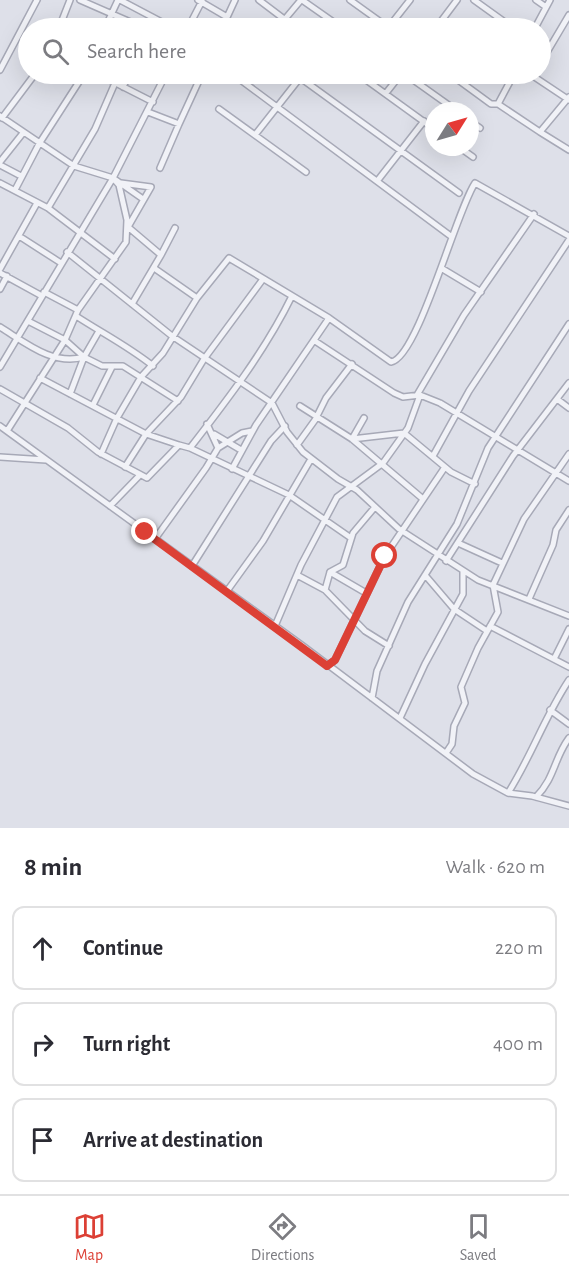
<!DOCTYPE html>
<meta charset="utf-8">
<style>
:root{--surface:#fff;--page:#f7f7f7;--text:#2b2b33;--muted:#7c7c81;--line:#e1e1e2;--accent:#dc4035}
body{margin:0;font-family:"Alegreya Sans",sans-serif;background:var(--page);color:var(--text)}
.compass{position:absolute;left:425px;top:102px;width:54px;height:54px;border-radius:50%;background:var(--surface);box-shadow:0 6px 24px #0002;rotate:53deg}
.stop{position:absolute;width:18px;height:18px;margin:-14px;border:4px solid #dc4035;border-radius:50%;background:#fff}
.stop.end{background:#dc4035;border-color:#fff;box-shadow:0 2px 6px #0008}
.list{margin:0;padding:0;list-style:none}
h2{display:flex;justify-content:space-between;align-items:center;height:78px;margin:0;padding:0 24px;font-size:26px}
h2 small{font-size:20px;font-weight:400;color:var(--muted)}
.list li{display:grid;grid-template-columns:39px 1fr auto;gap:18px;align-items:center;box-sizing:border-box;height:84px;margin:0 12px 12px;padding:0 12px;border:2px solid var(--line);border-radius:12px}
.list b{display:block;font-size:22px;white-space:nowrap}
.list em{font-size:20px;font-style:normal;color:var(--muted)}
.icon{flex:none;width:33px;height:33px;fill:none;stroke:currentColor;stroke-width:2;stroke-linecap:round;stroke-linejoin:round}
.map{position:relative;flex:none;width:569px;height:828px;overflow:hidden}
.search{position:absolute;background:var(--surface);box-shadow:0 6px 24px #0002;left:18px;right:18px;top:18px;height:66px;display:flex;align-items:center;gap:15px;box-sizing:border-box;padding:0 21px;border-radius:33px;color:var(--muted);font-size:22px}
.sheet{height:366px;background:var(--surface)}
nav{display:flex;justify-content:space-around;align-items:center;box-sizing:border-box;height:84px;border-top:2px solid var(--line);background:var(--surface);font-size:16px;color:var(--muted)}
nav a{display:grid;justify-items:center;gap:3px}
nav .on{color:var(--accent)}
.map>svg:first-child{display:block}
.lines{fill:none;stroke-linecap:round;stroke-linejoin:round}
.minor-casing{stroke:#a7a9b7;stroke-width:8}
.minor{stroke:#f1f2f7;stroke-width:5}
.route{stroke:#dc4035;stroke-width:8}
</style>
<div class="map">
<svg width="569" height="828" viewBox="0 0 569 828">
<rect width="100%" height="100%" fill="#dee0e9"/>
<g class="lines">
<defs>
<path id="minor" d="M80,0L144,28
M120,0L173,28
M198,0L227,17
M259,0L296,28
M302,0L342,28
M350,0L389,28
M474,0L513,28
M536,0L546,7
M285,19L301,0
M441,22L450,28
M59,28L70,0
M105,28L118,0
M188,28L202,1
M222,28L235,0
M388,28L410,0
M436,28L457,0
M535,28L550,0
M540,64L569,15
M0,70L37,0
M98,74L153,102
M295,74L459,193
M358,74L434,129
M405,74L457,111
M450,74L491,104H498L514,74
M535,74L533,76L569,100
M234,75L452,237
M123,87L129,74
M386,93L401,74
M498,104L540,132L569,97
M219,109L306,172
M148,112L179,124L202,74
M0,116L74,166L113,178L143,199
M2,118L35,74
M470,121L480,128
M540,132L569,150
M255,135L303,74
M459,147L473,157
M0,162L23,133
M0,165L21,176
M160,168L179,124
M378,180L424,121
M0,183L48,208L115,259
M121,183L151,187L128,227L161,255L132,304
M15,190L39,144L84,74
M48,208L95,129L115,83
M19,236L61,263
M67,252L172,336L272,403L287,432L303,452L338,479L357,490L399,529L478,580L569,616
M161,255L175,228
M154,268L197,298
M441,268L481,292
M0,269L37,203
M0,273L42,296
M0,289L7,276
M44,292L78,310
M76,316C102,333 128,346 153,366
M28,321L65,340L84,357L99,331
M0,327C26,343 53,366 84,357L102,366H123L178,401
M315,341L394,393L403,397L420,395L440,403L569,481
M0,367L113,178L166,74
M40,378L146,434L181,397L204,359L263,279
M0,389L68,428L98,452L147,478L179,445L190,448C228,399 265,351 292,296
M70,394L84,357
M417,395L464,315L534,214
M557,399L569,408
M93,405L112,367
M300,406L352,439L423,499
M0,426L303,646L473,774L508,793L532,796L569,806
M7,431L65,340L78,310L126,242L127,220L119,185L113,178
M214,434L241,450
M352,439L404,433L451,472L475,484
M352,439L364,418
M297,445L315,420L326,398L352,364
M190,448L289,495L351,538
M218,448L242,433L252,431
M101,454L117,418L141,377L163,353L197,298L229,258L329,318L391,362C418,358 456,211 475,183L569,236
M433,456L469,391L569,240
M0,457L46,460
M125,467L146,434L179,445
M232,469L256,425L329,318
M110,506L139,476
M155,539L206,468L218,448L207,424
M458,543L502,563
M446,561L513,456L569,383
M192,566L271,441L285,426
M330,572L343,565L353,533L375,507
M297,575L325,590L365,631L389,646
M425,575L454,609L487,631
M325,590L330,572L366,593
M227,591L263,541L311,459
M529,599L553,545L556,530L569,510
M275,626L301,565L337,497L383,463L408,428L420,395
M490,626L569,667
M554,659L569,629
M327,666L335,660L385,556L445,467
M372,698L377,671L408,602L457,524L488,448L569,324
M550,710L569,724
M400,718L425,664L463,594V572
M446,753L452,744L454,726L465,703L461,687L478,648L498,612L493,585L524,519L569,454
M508,793C531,757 545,716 569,680
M536,797C555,778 554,758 569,738"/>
</defs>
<use href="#minor" class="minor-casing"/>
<use href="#minor" class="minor"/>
</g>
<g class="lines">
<path class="route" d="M145,532L327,666L335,660L385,556"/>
</g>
</svg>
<svg class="compass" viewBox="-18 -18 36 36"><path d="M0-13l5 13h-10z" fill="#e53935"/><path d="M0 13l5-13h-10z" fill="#7c7c81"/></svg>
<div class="stop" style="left:385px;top:556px"></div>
<div class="stop end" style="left:145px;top:532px"></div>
<div class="search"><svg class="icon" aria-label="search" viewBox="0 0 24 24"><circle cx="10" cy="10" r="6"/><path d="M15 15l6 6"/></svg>Search here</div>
</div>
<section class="sheet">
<h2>8 min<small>Walk · 620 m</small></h2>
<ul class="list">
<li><svg class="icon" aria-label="ahead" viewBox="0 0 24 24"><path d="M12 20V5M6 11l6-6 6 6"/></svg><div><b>Continue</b></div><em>220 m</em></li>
<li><svg class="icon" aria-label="right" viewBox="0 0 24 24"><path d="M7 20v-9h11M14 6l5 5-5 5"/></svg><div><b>Turn right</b></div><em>400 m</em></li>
<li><svg class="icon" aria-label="arrive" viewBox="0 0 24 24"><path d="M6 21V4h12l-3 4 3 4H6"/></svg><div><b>Arrive at destination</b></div></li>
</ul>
</section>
<nav>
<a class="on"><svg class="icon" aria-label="map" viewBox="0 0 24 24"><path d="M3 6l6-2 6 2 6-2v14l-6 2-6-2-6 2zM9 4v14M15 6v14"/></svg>Map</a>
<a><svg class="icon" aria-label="directions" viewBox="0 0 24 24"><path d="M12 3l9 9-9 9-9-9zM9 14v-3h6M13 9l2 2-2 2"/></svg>Directions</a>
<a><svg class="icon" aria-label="saved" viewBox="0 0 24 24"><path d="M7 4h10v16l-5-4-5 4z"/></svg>Saved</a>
</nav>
